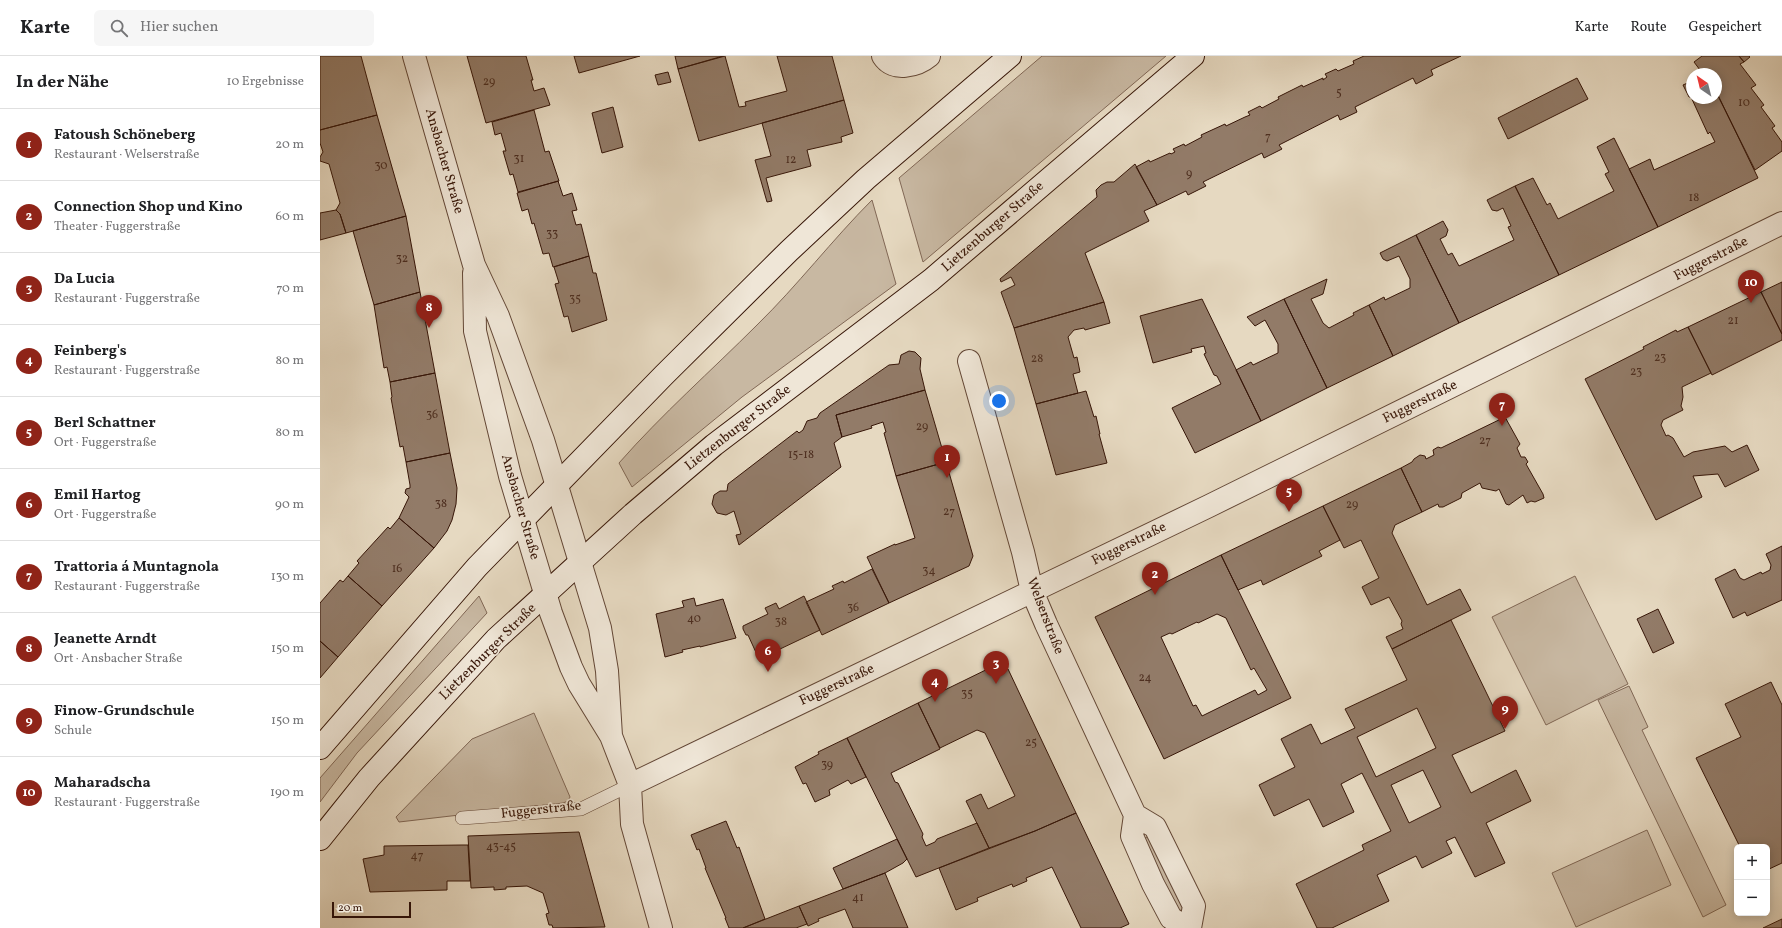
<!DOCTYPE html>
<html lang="de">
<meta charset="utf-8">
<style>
:root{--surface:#fff;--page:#f6f6f6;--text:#202124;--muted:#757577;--line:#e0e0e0;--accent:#8f2418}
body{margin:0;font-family:Vollkorn,serif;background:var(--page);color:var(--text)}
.controls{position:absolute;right:12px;bottom:12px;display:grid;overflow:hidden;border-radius:6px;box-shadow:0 2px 10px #0003}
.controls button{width:36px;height:36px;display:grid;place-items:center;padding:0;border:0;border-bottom:1px solid var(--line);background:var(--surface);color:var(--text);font:20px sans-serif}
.compass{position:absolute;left:1366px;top:12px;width:36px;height:36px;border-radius:50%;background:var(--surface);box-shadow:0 2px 10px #0003;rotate:325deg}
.scale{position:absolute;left:12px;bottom:10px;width:79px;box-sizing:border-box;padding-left:4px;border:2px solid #371608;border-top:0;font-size:11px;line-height:14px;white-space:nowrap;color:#371608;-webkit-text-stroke:3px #efe6d7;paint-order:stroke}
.you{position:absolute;left:679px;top:345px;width:14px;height:14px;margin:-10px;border:3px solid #fff;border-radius:50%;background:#1a73e8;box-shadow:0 0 0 6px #1a73e833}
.badge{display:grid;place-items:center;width:26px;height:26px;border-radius:50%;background:var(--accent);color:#fff;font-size:13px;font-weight:700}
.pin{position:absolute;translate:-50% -33px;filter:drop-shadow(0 1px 2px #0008)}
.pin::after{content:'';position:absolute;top:21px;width:14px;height:12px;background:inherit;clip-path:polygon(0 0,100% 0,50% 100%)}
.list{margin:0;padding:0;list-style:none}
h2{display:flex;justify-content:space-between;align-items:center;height:52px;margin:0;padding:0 16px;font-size:17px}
h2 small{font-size:13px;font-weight:400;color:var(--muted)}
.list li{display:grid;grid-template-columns:26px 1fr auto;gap:12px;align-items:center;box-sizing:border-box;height:72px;padding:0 16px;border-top:1px solid var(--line)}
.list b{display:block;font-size:15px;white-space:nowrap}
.list p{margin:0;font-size:13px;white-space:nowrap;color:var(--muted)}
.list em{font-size:13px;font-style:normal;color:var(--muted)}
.icon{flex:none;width:22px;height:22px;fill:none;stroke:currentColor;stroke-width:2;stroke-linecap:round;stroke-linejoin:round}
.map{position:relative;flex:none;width:1462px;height:872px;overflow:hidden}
header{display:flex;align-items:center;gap:24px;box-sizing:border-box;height:56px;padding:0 20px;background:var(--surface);border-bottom:1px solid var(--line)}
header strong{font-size:19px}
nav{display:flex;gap:22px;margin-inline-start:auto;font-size:14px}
.search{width:280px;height:36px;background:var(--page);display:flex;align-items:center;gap:10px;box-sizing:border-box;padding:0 14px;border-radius:6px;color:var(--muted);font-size:15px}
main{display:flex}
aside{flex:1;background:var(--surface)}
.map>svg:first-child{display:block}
.green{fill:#c8b8a2;stroke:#806755}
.building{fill:#927b68;stroke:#371608;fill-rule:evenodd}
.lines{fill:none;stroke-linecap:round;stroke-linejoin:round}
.service-casing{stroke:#634736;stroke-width:14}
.minor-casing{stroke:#634736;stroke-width:24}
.secondary-casing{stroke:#371608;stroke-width:24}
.service{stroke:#efe6d7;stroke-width:13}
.minor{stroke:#efe6d7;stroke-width:22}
.secondary{stroke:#efe6d7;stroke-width:22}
.labels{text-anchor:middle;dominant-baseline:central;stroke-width:3.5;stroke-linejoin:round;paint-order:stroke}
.number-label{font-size:12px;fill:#4e2f20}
.street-label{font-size:14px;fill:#371608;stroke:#efe6d7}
</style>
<header>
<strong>Karte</strong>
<div class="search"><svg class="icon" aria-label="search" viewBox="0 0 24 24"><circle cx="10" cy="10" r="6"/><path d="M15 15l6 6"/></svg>Hier suchen</div>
<nav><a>Karte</a><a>Route</a><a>Gespeichert</a></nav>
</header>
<main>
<aside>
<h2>In der Nähe<small>10 Ergebnisse</small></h2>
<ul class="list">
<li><span class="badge">1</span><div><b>Fatoush Schöneberg</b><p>Restaurant · Welserstraße</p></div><em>20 m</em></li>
<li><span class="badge">2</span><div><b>Connection Shop und Kino</b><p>Theater · Fuggerstraße</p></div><em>60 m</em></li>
<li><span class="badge">3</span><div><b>Da Lucia</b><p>Restaurant · Fuggerstraße</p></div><em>70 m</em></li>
<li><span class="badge">4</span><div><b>Feinberg's</b><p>Restaurant · Fuggerstraße</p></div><em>80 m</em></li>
<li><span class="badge">5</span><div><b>Berl Schattner</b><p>Ort · Fuggerstraße</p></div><em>80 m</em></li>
<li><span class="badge">6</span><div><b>Emil Hartog</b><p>Ort · Fuggerstraße</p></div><em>90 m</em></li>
<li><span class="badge">7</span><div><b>Trattoria á Muntagnola</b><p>Restaurant · Fuggerstraße</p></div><em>130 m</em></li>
<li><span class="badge">8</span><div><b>Jeanette Arndt</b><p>Ort · Ansbacher Straße</p></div><em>150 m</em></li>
<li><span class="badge">9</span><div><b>Finow-Grundschule</b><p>Schule</p></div><em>150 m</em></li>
<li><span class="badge">10</span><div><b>Maharadscha</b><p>Restaurant · Fuggerstraße</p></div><em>190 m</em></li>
</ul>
</aside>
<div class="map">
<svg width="1462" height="872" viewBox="0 0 1462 872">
<rect width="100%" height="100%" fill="#e6d9c1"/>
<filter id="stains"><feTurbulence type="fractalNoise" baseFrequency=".005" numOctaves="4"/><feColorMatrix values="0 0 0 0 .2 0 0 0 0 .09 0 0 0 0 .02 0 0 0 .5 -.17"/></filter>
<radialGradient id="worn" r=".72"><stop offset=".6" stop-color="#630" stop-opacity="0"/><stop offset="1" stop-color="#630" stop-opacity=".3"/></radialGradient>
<path class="green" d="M722,0H846L603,206L579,122Z
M552,144L576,228L422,341L312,431L299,407C342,358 391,315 437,269C478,229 512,184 552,144Z
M1255,520L1308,628L1226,669L1172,561Z
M159,540L167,557L37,697L0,746V722Z
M1309,630L1328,671L1322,674L1406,849L1383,861L1278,644Z
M214,657L250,741L248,745L243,747L79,766L76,761L152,683Z
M1327,774L1351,829L1256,871L1232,817Z
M826,781L835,785L863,841L862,858L849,848L823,791Z"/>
<path class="building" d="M0,0H41L57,59L0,74Z
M147,0H206L213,24H211L214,35L224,32L230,49L166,67Z
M254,0H320L259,17Z
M355,0H403L358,13Z
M405,0L419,51L426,50L425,46L467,35L457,0H512L524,44L379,85L358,13Z
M1044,0H1141L1111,14L1113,19L1096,28L1093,22L1035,51L1037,56L1020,64L1018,59L959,89L962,93L944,102L942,97L883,126L886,130L868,139L866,135L837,149L816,111L829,104L830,106L850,97L851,98L855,96L853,93L864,88L865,90L882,81L881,79L905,68L906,70L925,61L930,59L928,56L940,50L942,52L959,43L958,41L982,29L983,31L1003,22V24L1007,21L1005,18L1016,13L1018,15L1034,8L1033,5Z
M1382,0H1419L1424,6L1420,8L1436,29L1431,32L1444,49L1441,51L1455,70L1452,72L1462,86V95L1435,114L1396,36V18H1383L1374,6Z
M1419,0H1429L1430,1L1424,6Z
M348,16L351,26L338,29L335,19Z
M1257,22L1268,43L1188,83L1178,62Z
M1372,25V42H1396L1397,37L1438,122L1338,171L1309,113L1330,103L1334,114L1395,86L1390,76L1388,78L1371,41H1369L1363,29Z
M524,44L533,77L521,81L522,86L487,94L491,110L446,122L452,145L447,146L435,104L451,100L442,67Z
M293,51L303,91L282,97L272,57Z
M214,54L225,96L229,95L239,125L198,136L193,118L190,119L183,95H186L181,77L175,79L172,66Z
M57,59L86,160L26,177L20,158L16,154L20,147L9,108L0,105V101L3,96L0,87V74Z
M1294,82L1338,171L1239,219L1195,130L1213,122L1227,149L1230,147L1238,163L1294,135L1285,118L1289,116L1277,91Z
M815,108L837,149L824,155L829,165L765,197L784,246L694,272L681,236L695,229L691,221L681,226L680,223L777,141L776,134L781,129L787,126H794Z
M238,125L243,140L252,137L257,154L252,155L256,169L261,168L269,200L233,211L229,197L223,198L214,167L212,168L208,153L202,155L197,137Z
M1195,130L1239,219L1139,267L1096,179L1123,165L1128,174L1126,180L1120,183L1128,199L1132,197L1139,210L1194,184L1188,171L1191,170L1183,152L1177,155L1172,154L1167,144Z
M16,154L20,158L26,177L0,184V157Z
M86,160L100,236L54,249L33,175Z
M1096,179L1139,267L1073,300L1049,249L1064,241L1065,244L1090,232V223L1079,200L1067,205L1063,203L1060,197Z
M269,200L273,217H276L287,264L252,276L248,260L244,261L235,228L239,227L234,211Z
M1007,223L1003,238L991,243L1003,267L1009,272L1034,259L1033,257L1049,249L1073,300L1007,332L964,243Z
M1462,226V278L1441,236Z
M100,236L115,317L70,326L67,311L64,312L54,249Z
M1441,236L1462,278V284L1392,319L1368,271Z
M882,243L941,365L875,397L852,352L901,328L897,320L894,319L884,298L886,297L884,290L871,293L872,296L833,307L820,260Z
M964,243L1007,332L941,365L916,314L931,306L933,309L958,297V288L945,264L935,270L927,261Z
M784,246L790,267L765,274L764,272L754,274L748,281L754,302L757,301L760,316L753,318L758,337L716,348L694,272Z
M1368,271L1391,317L1362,331L1363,341L1361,350L1363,354L1343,364L1341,369L1346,380L1348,379L1353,382L1364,401L1373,396L1405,390L1412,396L1427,389L1439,414L1405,431L1398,418L1373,420L1382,441L1336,464L1265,323L1324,293L1323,291L1356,274L1357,276Z
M589,295L595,296L601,302L600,313L605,334L516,359L522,381L514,387L521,411L419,489L416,479L421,478L414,455L406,459L397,457L392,448L394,439L400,435H407L408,428L477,375L479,377L483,374L487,365L497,362L500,357L569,309L579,308L581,299Z
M115,317L130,397L86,406L83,390L80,391L71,342L72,341L70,326Z
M605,334L626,406L576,420L564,377L566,376L563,366L551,370L552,372L522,381L516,359Z
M766,335L774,361L776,360L780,378H779L787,407L736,419L716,348Z
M1185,361L1200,388L1197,392L1201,401H1205L1208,406L1206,408L1223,438L1224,442L1215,446L1211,445L1207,447L1203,439L1189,449L1186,448L1179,433L1176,435L1162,432L1160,427L1142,437L1141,442L1123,451H1119L1118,448L1102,456L1081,412L1092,406L1094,403L1100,399L1105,400L1106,403L1114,399L1113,394L1118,391L1121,392Z
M130,397L137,432L136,448L132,464L127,475L114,492L79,462L89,441L85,437L86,433L90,432V429L86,406Z
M626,406L653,500L649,510L569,547L547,501L575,488V489L595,482L576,420Z
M1081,412L1102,456L1075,469L1072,477L1107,549L1140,533L1151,554L1072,593L1066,581L1083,573L1081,568L1082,565L1069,541L1051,549L1042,531L1059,522L1041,484L1024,492L1003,450Z
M1003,450L1020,484L999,495L1002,500L943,529L941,524L918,534L901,499Z
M79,462L114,492L62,550L28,520L39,507L37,505L68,471L70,473Z
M1462,490V544L1427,560L1425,556L1413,562L1395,523L1415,513L1420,522L1424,524L1441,516L1442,518L1450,514L1451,509L1446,498Z
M901,499L971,642L844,703L775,561ZM897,558L906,562L931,614L934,612L947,634L938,639L935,634L882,660L876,649L873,650L841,581L850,577L852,578L877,566L878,567Z
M552,513L569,547L502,579L486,546L514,533L512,530L523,525L524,527Z
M28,520L62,550L18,601L0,585V547L20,524L23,526Z
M484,540L500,574L439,603L428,579H426L423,573V570L448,558L445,552L456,547L459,553Z
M374,542L376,550L403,543L416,582L380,591V590L362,594L363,596L345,601L336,558L364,551L362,545Z
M1338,553L1354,587L1333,597L1317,563Z
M1131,564L1185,675L1132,699L1151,737L1196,714L1211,745L1166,767L1185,807L1155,821L1135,781L1126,785L1132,797L1102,812L1096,800L1057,819L1069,845L1012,872H997L976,828L1044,794L1042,789L1071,775L1042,717L1021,728L1034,756L1003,771L989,743L954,760L939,729L975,711L961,683L991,668L1001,688L1035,672L1025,653L1087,624L1072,593ZM1097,652L1116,692L1056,721L1037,681ZM1103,714L1121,751L1089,767L1071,729Z
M0,585L18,601L0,622Z
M678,608L688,613L756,757L715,775L669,792L646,745L661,738L668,753L695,740L665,677L657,674L620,692L598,647Z
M1451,626L1462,649V807L1447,814V791H1420L1376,702L1421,681L1405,648Z
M598,647L620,693L571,717L575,726L578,727L603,778L602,781L606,790L615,786L617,783L657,767L669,792L596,821L527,682Z
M527,682L546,721L531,728L528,724L509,734L510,739L495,746L486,727L483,728L475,711L499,698L498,696Z
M756,757L809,868L800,872H761L732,811L706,822L707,825L693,831L692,828L657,842L658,845L636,854L619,812L715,775Z
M406,765L417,792L419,791L445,863L423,872H409L405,862H406L385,812H386L379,793L377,794L371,779Z
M259,776L285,871L233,872L232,869H229L226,858L229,857L223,837L207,830L186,831V833L174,834V831L151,832L148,780Z
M577,783L587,803L583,807L565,817L523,833L513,812Z
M142,789H148L150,825H127V834L50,836L43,803L64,799V790Z
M565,817L588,872H533L525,853L498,863L499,865L488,870L479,850Z
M479,850L487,868L476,872H423Z
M1462,863V872H1443Z"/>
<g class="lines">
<defs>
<path id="service" d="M142,762L261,753L310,729"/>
<path id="minor" d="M94,0L154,209L178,260L223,384L280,572L287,615L291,680
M563,0C573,16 597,10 609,0
M154,217L155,275L190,420L231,557L251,611L259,628L291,680L310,729L312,768L341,872
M649,305L703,496L712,535L726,568L815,759L812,780L833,828L851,862L867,872
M310,729L889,450L1462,167
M815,759L835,771L874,850L870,872"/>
<path id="secondary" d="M0,692L157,511L344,319L469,195L546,123L690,0
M0,783L49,722L176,583L313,458L394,389L611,224L873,0"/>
</defs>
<use href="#service" class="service-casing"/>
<use href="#minor" class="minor-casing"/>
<use href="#secondary" class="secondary-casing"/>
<use href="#service" class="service"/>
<use href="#minor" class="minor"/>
<use href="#secondary" class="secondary"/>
</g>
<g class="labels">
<g class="number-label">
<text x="169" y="26">29</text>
<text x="1019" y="37">5</text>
<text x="1424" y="47">10</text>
<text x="948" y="81">7</text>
<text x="199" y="103">31</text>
<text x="471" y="104">12</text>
<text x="61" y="110">30</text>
<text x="869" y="118">9</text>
<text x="1374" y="142">18</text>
<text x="232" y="178">33</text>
<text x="82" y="203">32</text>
<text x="255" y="243">35</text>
<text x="1413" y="265">21</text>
<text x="1340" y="302">23</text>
<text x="717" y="303">28</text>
<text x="1316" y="316">23</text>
<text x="112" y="359">36</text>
<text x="602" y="371">29</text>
<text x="1165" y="385">27</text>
<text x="481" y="399">15-18</text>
<text x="121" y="448">38</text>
<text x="1032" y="449">29</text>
<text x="629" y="456">27</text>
<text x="77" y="513">16</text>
<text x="609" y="515">34</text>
<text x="533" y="552">36</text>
<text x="374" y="563">40</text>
<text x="461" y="566">38</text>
<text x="825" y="622">24</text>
<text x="647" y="638">35</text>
<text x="711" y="687">25</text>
<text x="507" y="709">39</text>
<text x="181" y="791">43-45</text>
<text x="97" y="800">47</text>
<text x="538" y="842">41</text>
</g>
<g class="street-label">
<text transform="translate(124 105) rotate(74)">Ansbacher Straße</text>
<text transform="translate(673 171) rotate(-41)">Lietzenburger Straße</text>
<text transform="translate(1391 203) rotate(-27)">Fuggerstraße</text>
<text transform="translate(1100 346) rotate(-26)">Fuggerstraße</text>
<text transform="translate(418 372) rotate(-38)">Lietzenburger Straße</text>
<text transform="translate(200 451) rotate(74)">Ansbacher Straße</text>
<text transform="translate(809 488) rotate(-26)">Fuggerstraße</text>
<text transform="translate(725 560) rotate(69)">Welserstraße</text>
<text transform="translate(168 596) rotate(-45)">Lietzenburger Straße</text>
<text transform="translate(517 629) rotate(-25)">Fuggerstraße</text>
<text transform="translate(221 754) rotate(-6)">Fuggerstraße</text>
</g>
</g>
<rect width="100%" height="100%" filter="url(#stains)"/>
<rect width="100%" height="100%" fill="url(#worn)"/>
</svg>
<div class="controls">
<button>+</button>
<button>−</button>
</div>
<svg class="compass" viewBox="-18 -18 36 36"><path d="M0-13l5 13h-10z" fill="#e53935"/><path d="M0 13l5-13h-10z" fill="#757577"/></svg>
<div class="scale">20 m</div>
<div class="you"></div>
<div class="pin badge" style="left:627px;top:422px">1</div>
<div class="pin badge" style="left:835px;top:539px">2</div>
<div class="pin badge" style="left:676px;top:628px">3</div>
<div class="pin badge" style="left:615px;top:646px">4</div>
<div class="pin badge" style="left:969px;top:456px">5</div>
<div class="pin badge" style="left:448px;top:616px">6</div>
<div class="pin badge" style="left:1182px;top:370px">7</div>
<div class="pin badge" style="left:109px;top:272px">8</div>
<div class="pin badge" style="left:1185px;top:673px">9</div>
<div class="pin badge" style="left:1431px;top:247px">10</div>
</div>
</main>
